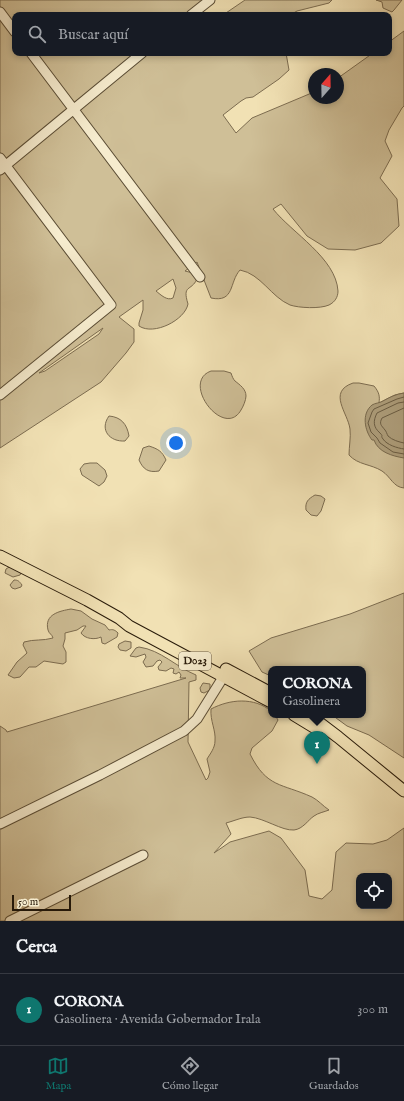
<!DOCTYPE html>
<html lang="es">
<meta charset="utf-8">
<style>
:root{--surface:#171b24;--page:#242831;--text:#f1f3f6;--muted:#9ea1a6;--line:#363941;--accent:#0f766e}
body{margin:0;font-family:"IM FELL English",serif;background:var(--page);color:var(--text)}
.controls{position:absolute;right:12px;bottom:12px;display:grid;overflow:hidden;border-radius:8px;box-shadow:0 2px 6px #0003}
.controls button{width:36px;height:36px;display:grid;place-items:center;padding:0;border:0;border-bottom:1px solid var(--line);background:var(--surface);color:var(--text);font:20px sans-serif}
.compass{position:absolute;left:308px;top:68px;width:36px;height:36px;border-radius:50%;background:var(--surface);box-shadow:0 2px 6px #0003;rotate:20deg}
.scale{position:absolute;left:12px;bottom:10px;width:59px;box-sizing:border-box;padding-left:4px;border:2px solid #281a09;border-top:0;font-size:11px;line-height:14px;white-space:nowrap;color:#281a09;-webkit-text-stroke:3px #f6ecce;paint-order:stroke}
.you{position:absolute;left:176px;top:443px;width:14px;height:14px;margin:-10px;border:3px solid #fff;border-radius:50%;background:#1a73e8;box-shadow:0 0 0 6px #1a73e833}
.badge{display:grid;place-items:center;width:26px;height:26px;border-radius:50%;background:var(--accent);color:#fff;font-size:13px;font-weight:700}
.pin{position:absolute;translate:-50% -33px;filter:drop-shadow(0 1px 2px #0008)}
.pin::after{content:'';position:absolute;top:21px;width:14px;height:12px;background:inherit;clip-path:polygon(0 0,100% 0,50% 100%)}
.popup{position:absolute;left:268px;top:666px;width:98px;height:52px;box-sizing:border-box;display:grid;place-content:center;border-radius:8px;background:var(--surface);filter:drop-shadow(0 1px 3px #0005);font-size:13px;white-space:nowrap;color:var(--muted)}
.popup b{font-size:15px;color:var(--text)}
.popup::after{content:'';position:absolute;left:50%;top:100%;margin-left:-8px;border:8px solid transparent;border-top-color:var(--surface)}
.list{margin:0;padding:0;list-style:none}
h2{display:flex;justify-content:space-between;align-items:center;height:52px;margin:0;padding:0 16px;font-size:17px}
h2 small{font-size:13px;font-weight:400;color:var(--muted)}
.list li{display:grid;grid-template-columns:26px 1fr auto;gap:12px;align-items:center;box-sizing:border-box;height:72px;padding:0 16px;border-top:1px solid var(--line)}
.list b{display:block;font-size:15px;white-space:nowrap}
.list p{margin:0;font-size:13px;white-space:nowrap;color:var(--muted)}
.list em{font-size:13px;font-style:normal;color:var(--muted)}
.icon{flex:none;width:22px;height:22px;fill:none;stroke:currentColor;stroke-width:2;stroke-linecap:round;stroke-linejoin:round}
.map{position:relative;flex:none;width:404px;height:921px;overflow:hidden}
.search{position:absolute;background:var(--surface);box-shadow:0 2px 6px #0003;left:12px;right:12px;top:12px;height:44px;display:flex;align-items:center;gap:10px;box-sizing:border-box;padding:0 14px;border-radius:8px;color:var(--muted);font-size:15px}
.sheet{height:124px;background:var(--surface)}
nav{display:flex;justify-content:space-around;align-items:center;box-sizing:border-box;height:56px;border-top:1px solid var(--line);background:var(--surface);font-size:11px;color:var(--muted)}
nav a{display:grid;justify-items:center;gap:2px}
nav .on{color:var(--accent)}
.map>svg:first-child{display:block}
.green{fill:#cfbf97;stroke:#7c6c50;fill-rule:evenodd}
.water{fill:#ad9d7a;stroke:#78694d}
.lines{fill:none;stroke-linecap:round;stroke-linejoin:round}
.shore{stroke:#6a5c42;stroke-width:1}
.minor-casing{stroke:#5a4c34;stroke-width:11}
.major-casing{stroke:#281a09;stroke-width:13}
.minor{stroke:#f6ecce;stroke-width:9}
.major{stroke:#f1e1b4;stroke-width:11}
.labels{text-anchor:middle;dominant-baseline:central;stroke-width:3;stroke-linejoin:round;paint-order:stroke}
.shield{fill:#f6ecce;stroke:#665944;stroke-width:1}
.shield-label{font-size:11px;font-weight:bold;fill:#281a09}
</style>
<div class="map">
<svg width="404" height="921" viewBox="0 0 404 921">
<rect width="100%" height="100%" fill="#f1e1b4"/>
<filter id="stains"><feTurbulence type="fractalNoise" baseFrequency=".005" numOctaves="4"/><feColorMatrix values="0 0 0 0 .2 0 0 0 0 .09 0 0 0 0 .02 0 0 0 .5 -.17"/></filter>
<radialGradient id="worn" r=".72"><stop offset=".6" stop-color="#630" stop-opacity="0"/><stop offset="1" stop-color="#630" stop-opacity=".3"/></radialGradient>
<path class="green" d="M0,0H212L192,15H15V53H174L177,56L180,53H286L289,70L279,79L253,97L246,98L241,101L223,115L236,133L252,118L314,92V98H338V78L373,53H389V42L404,31V106L402,108L389,130L385,141L392,156L380,178L397,199L399,226L381,243L355,250L328,249L307,236L281,204L273,209C292,233 336,258 338,291C338,297 335,302 329,305C320,309 299,308 290,305C271,297 261,274 240,270C229,282 235,303 211,298L197,262L185,271L193,273L197,279C191,292 182,284 188,304C185,320 154,336 139,326V323L143,310V300L119,317L134,329V342L126,353L101,382L0,448ZM173,279L176,288L173,298C167,301 161,295 156,291ZM103,328L99,334L45,371L39,373Z
M245,0H332L329,3L297,11L290,15H223Z
M376,0H402L394,10L392,12L383,8L382,2Z
M211,371H224L231,373C232,376 233,379 235,381C240,385 246,389 246,396C246,400 243,407 241,410C224,440 180,382 211,371Z
M353,383H359L374,386C379,392 380,396 379,403L395,395L404,393V488C393,487 391,477 382,471C371,464 358,465 349,455C349,447 351,437 350,429C348,413 327,392 353,383Z
M109,416C121,417 127,424 129,436L125,441C110,442 99,430 109,416Z
M149,446C158,449 162,451 166,460L159,471C148,473 143,469 139,460L143,448Z
M90,463H97L105,470L107,476L104,482L99,486L82,475L80,469L84,464Z
M315,495L321,496L325,499L321,511L317,516L311,515L306,510C305,502 308,499 315,495Z
M14,564L22,571L20,575L13,577L5,573L6,569Z
M14,580C18,580 19,581 22,585L21,587L15,589L12,588L10,585Z
M404,593V758L369,735L347,726L332,715H363V669H271V676L262,672L249,651L271,638L350,614Z
M71,609L81,611L92,619L105,625L109,630C113,629 115,630 118,633L117,637L105,644L102,643L101,637C95,640 85,639 81,633L86,626H83L77,630L65,633V639L63,646L66,652V662L63,664L44,661L36,667H29L20,677L14,678L8,675L17,662L27,653L23,645L24,642C34,639 43,641 53,638C52,634 49,634 48,630C44,614 60,611 71,609Z
M125,641L131,642V648L126,651L120,650L118,647L119,644Z
M139,647C161,650 176,667 196,675V680L189,682L188,742L206,780L208,778L210,772L207,759C210,754 215,748 215,741C216,730 210,721 211,709C230,699 254,697 271,711V715H275L278,720L272,731L252,748L250,754C267,788 281,783 312,797C318,800 323,806 329,810C324,812 318,813 314,816C308,820 303,829 294,830C282,831 264,818 250,817C242,817 234,821 226,823L231,834L214,853L230,842L269,831L281,838L305,870L309,896L322,899L332,890L336,852L346,843L373,844L387,840L404,828V921H0V726L6,730L7,732L186,678H180L181,675L179,672L176,674L173,673L174,669L171,668L166,671L159,670L158,667L162,662L160,660L157,661L153,666L146,667L143,662L146,657L145,654L136,657L130,656L136,648ZM359,876H389V906H359Z
M203,683L210,684V690L204,693L201,692L200,688Z"/>
<path class="water" d="M404,393V458C392,456 378,452 374,440H372C365,431 361,414 372,405C375,403 380,403 383,401C390,397 396,394 404,393Z"/>
<g class="lines">
<path class="shore" d="M404,397L397,399L374,409L372,412L368,423L371,432L377,438L380,443L393,452L404,454
M404,402L398,403L377,413C373,421 373,427 380,433C384,437 380,435 383,439C387,445 397,448 404,449
M404,408L382,418C379,424 381,425 385,430C386,431 387,434 388,436C392,440 399,442 404,443"/>
<defs>
<path id="minor" d="M0,12L15,32
M191,15L210,0
M31,53L200,277
M0,158L111,305L0,395
M0,170L142,53
M0,824L100,775L184,731L197,719L227,671
M10,921L143,855"/>
<path id="major" d="M0,556L87,600L119,618L129,626L271,702
M226,669L271,693
M294,715L317,729
M309,715L338,737L404,791"/>
</defs>
<use href="#minor" class="minor-casing"/>
<use href="#major" class="major-casing"/>
<use href="#minor" class="minor"/>
<use href="#major" class="major"/>
</g>
<g class="labels">
<rect class="shield" x="179" y="652" width="32" height="18" rx="3"/>
<g class="shield-label">
<text x="195" y="661">D023</text>
</g>
</g>
<rect width="100%" height="100%" filter="url(#stains)"/>
<rect width="100%" height="100%" fill="url(#worn)"/>
</svg>
<div class="controls">
<button><svg class="icon" aria-label="locate" viewBox="0 0 24 24"><circle cx="12" cy="12" r="6"/><path d="M12 2v4M12 18v4M2 12h4M18 12h4"/></svg></button>
</div>
<svg class="compass" viewBox="-18 -18 36 36"><path d="M0-13l5 13h-10z" fill="#e53935"/><path d="M0 13l5-13h-10z" fill="#9ea1a6"/></svg>
<div class="scale">50 m</div>
<div class="you"></div>
<div class="pin badge" style="left:317px;top:764px">1</div>
<div class="popup"><b>CORONA</b>Gasolinera</div>
<div class="search"><svg class="icon" aria-label="search" viewBox="0 0 24 24"><circle cx="10" cy="10" r="6"/><path d="M15 15l6 6"/></svg>Buscar aquí</div>
</div>
<section class="sheet">
<h2>Cerca<small></small></h2>
<ul class="list">
<li><span class="badge">1</span><div><b>CORONA</b><p>Gasolinera · Avenida Gobernador Irala</p></div><em>300 m</em></li>
</ul>
</section>
<nav>
<a class="on"><svg class="icon" aria-label="map" viewBox="0 0 24 24"><path d="M3 6l6-2 6 2 6-2v14l-6 2-6-2-6 2zM9 4v14M15 6v14"/></svg>Mapa</a>
<a><svg class="icon" aria-label="directions" viewBox="0 0 24 24"><path d="M12 3l9 9-9 9-9-9zM9 14v-3h6M13 9l2 2-2 2"/></svg>Cómo llegar</a>
<a><svg class="icon" aria-label="saved" viewBox="0 0 24 24"><path d="M7 4h10v16l-5-4-5 4z"/></svg>Guardados</a>
</nav>
